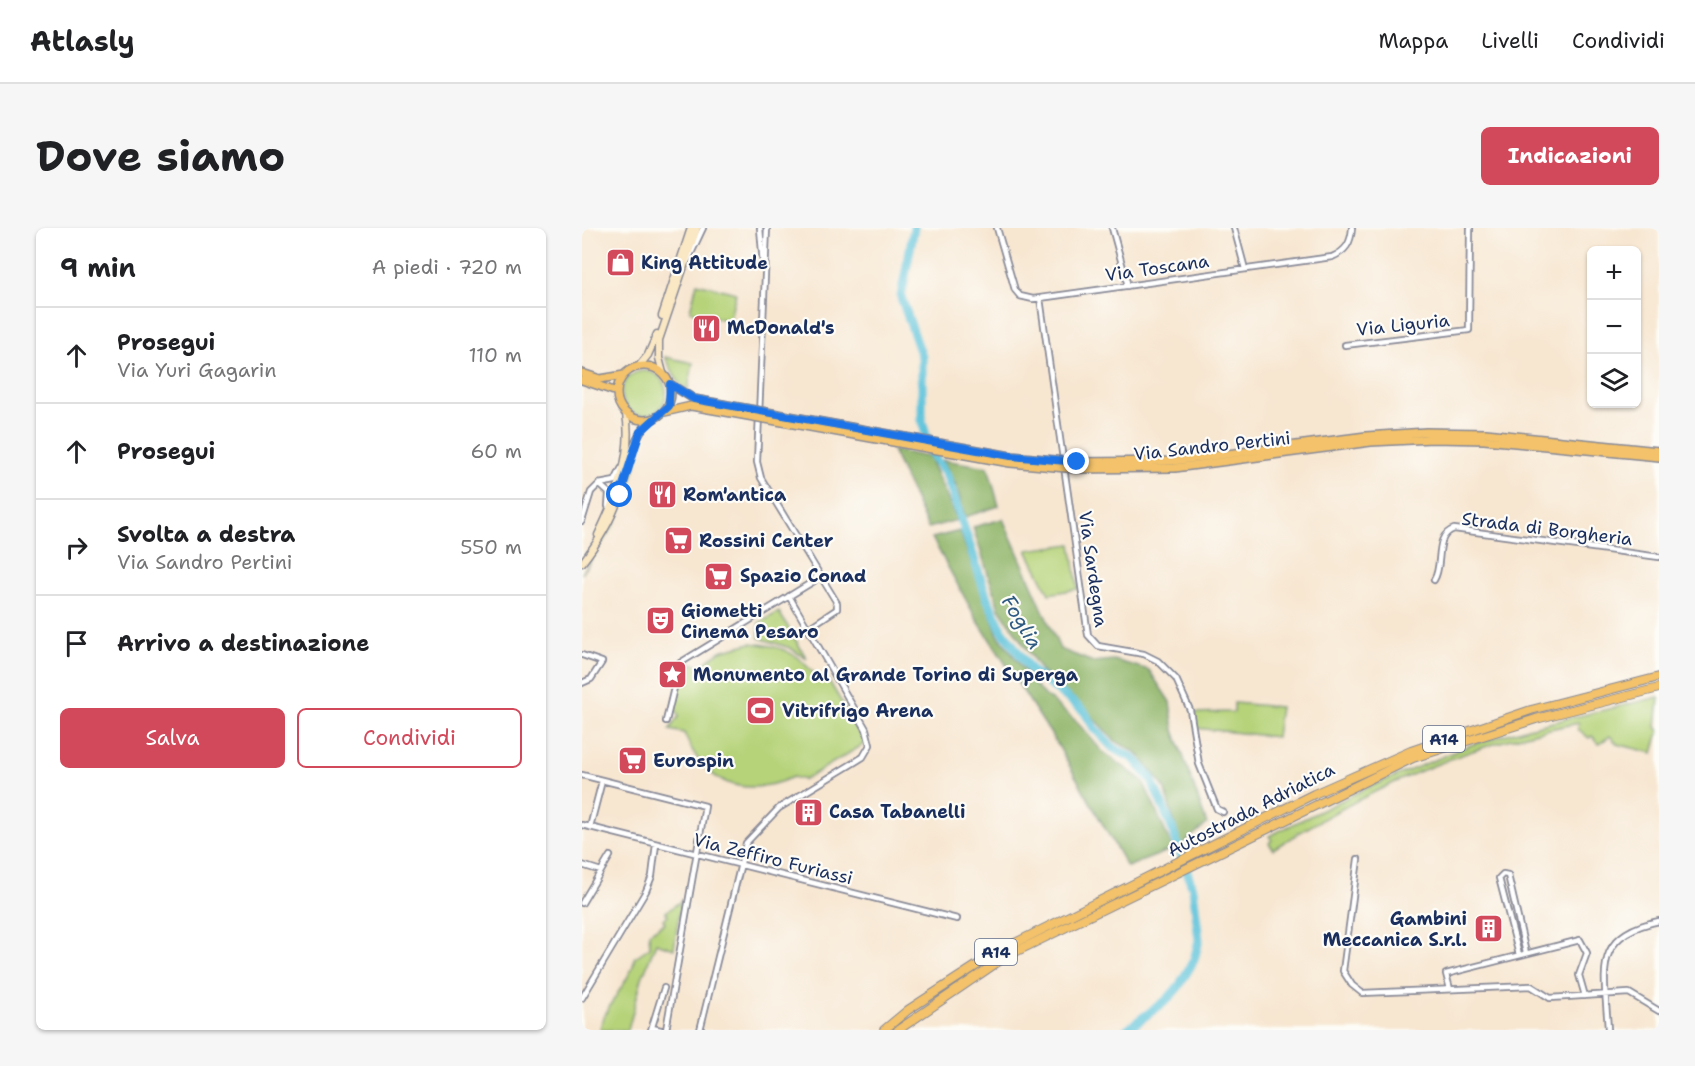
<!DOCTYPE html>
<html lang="it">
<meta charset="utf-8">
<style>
:root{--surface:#fff;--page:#f6f6f6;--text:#202124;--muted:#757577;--line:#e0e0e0;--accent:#d1495b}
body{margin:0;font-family:"Shantell Sans",sans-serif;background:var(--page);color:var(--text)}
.controls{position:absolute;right:18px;top:18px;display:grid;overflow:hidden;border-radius:9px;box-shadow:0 2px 4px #0004}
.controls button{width:54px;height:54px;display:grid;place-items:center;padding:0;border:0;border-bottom:2px solid var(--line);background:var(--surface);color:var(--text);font:30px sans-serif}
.stop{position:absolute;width:18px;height:18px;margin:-14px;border:4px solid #1a73e8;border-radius:50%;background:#fff}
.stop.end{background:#1a73e8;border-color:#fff;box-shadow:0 2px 6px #0008}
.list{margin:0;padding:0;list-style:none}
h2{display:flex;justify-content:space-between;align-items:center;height:78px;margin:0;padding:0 24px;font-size:26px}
h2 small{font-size:20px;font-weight:400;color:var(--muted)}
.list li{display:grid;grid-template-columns:39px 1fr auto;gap:18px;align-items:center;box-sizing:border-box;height:96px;padding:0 24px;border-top:2px solid var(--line)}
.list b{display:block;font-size:22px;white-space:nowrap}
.list p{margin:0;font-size:20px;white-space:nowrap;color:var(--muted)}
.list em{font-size:20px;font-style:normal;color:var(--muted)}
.actions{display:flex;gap:12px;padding:18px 24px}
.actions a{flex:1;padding:14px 0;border:2px solid var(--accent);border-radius:9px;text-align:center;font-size:21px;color:var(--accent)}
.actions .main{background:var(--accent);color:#fff}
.icon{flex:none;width:33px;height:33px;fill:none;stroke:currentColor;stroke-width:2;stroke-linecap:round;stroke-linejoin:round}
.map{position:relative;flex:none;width:1077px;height:802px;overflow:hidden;border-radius:9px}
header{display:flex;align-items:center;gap:36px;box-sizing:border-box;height:84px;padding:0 30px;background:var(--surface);border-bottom:2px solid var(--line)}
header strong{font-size:28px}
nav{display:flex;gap:33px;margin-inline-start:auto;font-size:21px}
.intro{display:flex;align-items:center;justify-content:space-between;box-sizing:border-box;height:144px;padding:0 36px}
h1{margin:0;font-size:42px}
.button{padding:15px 27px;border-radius:9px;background:var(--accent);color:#fff;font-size:21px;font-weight:700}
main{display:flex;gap:36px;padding:0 36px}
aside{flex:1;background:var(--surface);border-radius:9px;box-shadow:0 2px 4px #0004}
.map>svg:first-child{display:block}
.green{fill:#b6d379;stroke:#68816c;stroke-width:1.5}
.forest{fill:#90b569;stroke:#567264;stroke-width:1.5}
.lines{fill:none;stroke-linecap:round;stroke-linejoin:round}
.river{stroke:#5dc3da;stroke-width:9}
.minor-casing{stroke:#898a97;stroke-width:8}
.secondary-casing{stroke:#898a97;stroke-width:9}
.primary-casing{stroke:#898a97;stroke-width:10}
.motorway-casing{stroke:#898a97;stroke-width:10}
.minor{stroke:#fff;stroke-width:4.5}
.secondary{stroke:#fae7c3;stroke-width:6}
.primary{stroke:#f3c26a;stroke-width:7}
.motorway{stroke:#f3c26a;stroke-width:8}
.primary-bridge-casing{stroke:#898a97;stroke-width:10;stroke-linecap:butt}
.primary-bridge{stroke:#f3c26a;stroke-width:7}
.route{stroke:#1a73e8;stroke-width:8}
.labels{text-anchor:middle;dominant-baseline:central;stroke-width:4.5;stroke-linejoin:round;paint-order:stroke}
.shield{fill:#fdfcf7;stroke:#5f6c8c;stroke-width:1.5}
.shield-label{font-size:16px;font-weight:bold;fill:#1b2f5e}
.poi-label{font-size:18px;font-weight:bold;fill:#1b2f5e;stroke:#fdfcf7;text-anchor:start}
.street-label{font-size:18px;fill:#1b2f5e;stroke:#fdfcf7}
.water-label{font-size:20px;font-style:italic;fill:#2f5b83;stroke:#fdfcf7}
</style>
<header>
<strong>Atlasly</strong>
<nav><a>Mappa</a><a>Livelli</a><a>Condividi</a></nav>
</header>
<div class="intro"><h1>Dove siamo</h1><a class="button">Indicazioni</a></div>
<main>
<aside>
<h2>9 min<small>A piedi · 720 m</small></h2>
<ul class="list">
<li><svg class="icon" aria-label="ahead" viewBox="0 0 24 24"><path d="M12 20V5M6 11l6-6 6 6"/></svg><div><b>Prosegui</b><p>Via Yuri Gagarin</p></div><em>110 m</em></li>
<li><svg class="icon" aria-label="ahead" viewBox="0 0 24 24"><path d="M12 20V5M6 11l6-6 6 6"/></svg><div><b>Prosegui</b></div><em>60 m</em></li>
<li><svg class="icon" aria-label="right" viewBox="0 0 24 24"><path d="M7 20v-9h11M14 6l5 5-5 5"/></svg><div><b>Svolta a destra</b><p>Via Sandro Pertini</p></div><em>550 m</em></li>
<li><svg class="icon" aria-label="arrive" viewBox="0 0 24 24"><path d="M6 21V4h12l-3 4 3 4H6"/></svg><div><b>Arrivo a destinazione</b></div></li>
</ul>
<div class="actions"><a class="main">Salva</a><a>Condividi</a></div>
</aside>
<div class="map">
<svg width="1077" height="802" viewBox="0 0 1077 802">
<rect width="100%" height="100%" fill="#fdfcf7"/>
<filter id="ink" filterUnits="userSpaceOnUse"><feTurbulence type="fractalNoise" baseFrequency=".0167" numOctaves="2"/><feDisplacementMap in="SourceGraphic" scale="12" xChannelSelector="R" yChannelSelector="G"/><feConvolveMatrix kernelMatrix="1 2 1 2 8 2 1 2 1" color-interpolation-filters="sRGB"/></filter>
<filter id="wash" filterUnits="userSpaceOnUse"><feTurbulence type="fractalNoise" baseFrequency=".008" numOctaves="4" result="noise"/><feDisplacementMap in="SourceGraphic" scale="24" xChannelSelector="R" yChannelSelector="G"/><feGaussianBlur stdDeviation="1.35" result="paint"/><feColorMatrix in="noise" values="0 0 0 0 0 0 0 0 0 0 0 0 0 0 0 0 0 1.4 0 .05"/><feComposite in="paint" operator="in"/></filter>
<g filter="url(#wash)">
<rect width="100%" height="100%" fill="#f7e6d0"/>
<path class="green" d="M115,55L154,65L147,93L108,83Z
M83,129L111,135L106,161L97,155Z
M40 165a22 22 0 1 1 44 0a22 22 0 1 1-44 0Z
M57,223L48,258L33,295L0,346L29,294L53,224Z
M489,316L496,361L467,366L445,322Z
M197,384L225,431L208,420L177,410V395Z
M169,415C186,417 202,419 216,430C230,440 229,448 247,453L284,515L222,552L211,549C161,571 123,557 102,505L87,502L97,488L91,479L97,455L106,450L104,434L119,438L138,423Z
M1077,469L1074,499L1077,503L1071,525L1035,516L1028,508L1017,516L1010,508L1007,510L996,501L997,495C888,515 784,562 691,621L687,615L690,612L687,608L785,560L889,517L946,500Z
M652,475L698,479L694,509L614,500L612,485L652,484Z
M99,673L92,721L74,715L60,750L46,802H18C20,781 55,744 52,730L68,719L67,705L83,695L81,691L86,688L84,684Z"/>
<path class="forest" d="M310,222L347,229L375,292L346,300Z
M361,232L406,239L417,278L383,289L375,260Z
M421,291L478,421L511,434L532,432L567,442L588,474L592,502L625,596L599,617L582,559L555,525L533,513L496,474L460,444L417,380L391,299Z
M378,303L416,407L457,462L494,493L520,523L561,553L591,621L545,639L474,514L394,390L350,310Z"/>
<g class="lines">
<path class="river" d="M332,0L319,69L340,129V192L348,223L365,248L405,370L420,402L449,442L502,483L512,500L531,520L551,530L569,551L590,600L611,661L617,712L612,732L597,758L585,772L544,802"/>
</g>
</g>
<g filter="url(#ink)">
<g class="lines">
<defs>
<path id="minor" d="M178,0L181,36
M185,0L175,234L179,250L255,375V381L231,397L230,405
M415,0L433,62L438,68L451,71L750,29C764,23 769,15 770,0
M530,0L546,58
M652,0L663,41
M105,34L121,0
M458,70L506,407L516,418L562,426L576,433L594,451L608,482L617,536L635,581L641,584
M763,117L887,102L888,0
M17,256L33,253L39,241
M17,256L27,265L26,278
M0,293L9,264L17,256
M852,352C862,337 851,308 872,301L1077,329
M0,427L20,434L9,451L0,455
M84,493L98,435L232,353L236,345
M0,547L123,578L84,802
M0,597L375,691
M8,599L20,553
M776,631L761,743L770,757L780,765L949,758L968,770L1047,765L1077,783
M0,637L19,643
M0,675L28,628
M937,727L917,650L921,646L926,647L944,725
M868,761L864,746L998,712L1005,725L997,747L1003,768
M0,770L64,663L70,648L74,616
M70,800L79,802
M69,802L82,760
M118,802L164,615L197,580L273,534L281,529L288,517L284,501L207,368
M1026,802C1023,745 1009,707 1077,693"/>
<path id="secondary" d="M80,88L109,0
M57,138L66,127L75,106
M81,145L77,130V112L115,0
M16,307C34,270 51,227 44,186
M0,335C16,314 29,294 37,269C46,243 47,212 69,192"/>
<path id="primary" d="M35 165a27 27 0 1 1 54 0a27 27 0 1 1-54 0Z
M0,145L18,151L42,147
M0,152L35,164
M88,156L112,171L140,176
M83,184L109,178L138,183
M495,234L591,233L784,208L844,204L904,205L1077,223
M495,241L593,240L789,214L851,211L902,212L1077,229"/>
<path id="motorway" d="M302,802L326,782L417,723L732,566L829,523L949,482L1077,449
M316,802L423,729L831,530L954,491L1077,460"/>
</defs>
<use href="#minor" class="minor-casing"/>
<use href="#secondary" class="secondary-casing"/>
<use href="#primary" class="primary-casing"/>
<use href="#motorway" class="motorway-casing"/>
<use href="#minor" class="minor"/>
<use href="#secondary" class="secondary"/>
<use href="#primary" class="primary"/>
<use href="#motorway" class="motorway"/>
<defs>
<path id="primary-bridge" d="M140,176L429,228L495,234
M138,183L428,235L495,241"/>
</defs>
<use href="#primary-bridge" class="primary-bridge-casing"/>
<use href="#primary-bridge" class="primary-bridge"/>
</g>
</g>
<g class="lines" filter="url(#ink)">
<path class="route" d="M38,267L58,204L87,178L88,156L112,171L429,228L495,234"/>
</g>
<defs>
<symbol id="shop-square" viewBox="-11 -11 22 22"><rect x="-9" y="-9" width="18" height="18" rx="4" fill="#d1495b" stroke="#fdfcf7"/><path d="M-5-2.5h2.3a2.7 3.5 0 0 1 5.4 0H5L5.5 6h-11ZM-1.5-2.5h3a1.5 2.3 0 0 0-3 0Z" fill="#fff"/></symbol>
<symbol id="restaurant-square" viewBox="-11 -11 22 22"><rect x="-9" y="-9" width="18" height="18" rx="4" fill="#d1495b" stroke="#fdfcf7"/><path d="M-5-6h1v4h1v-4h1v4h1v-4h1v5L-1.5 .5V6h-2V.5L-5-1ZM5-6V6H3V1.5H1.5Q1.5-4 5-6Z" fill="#fff"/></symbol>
<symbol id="supermarket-square" viewBox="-11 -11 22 22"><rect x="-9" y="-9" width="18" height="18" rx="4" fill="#d1495b" stroke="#fdfcf7"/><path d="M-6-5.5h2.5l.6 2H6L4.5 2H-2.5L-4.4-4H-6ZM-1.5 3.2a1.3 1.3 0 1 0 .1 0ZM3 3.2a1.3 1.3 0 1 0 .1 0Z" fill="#fff"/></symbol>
<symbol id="theatre-square" viewBox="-11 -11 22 22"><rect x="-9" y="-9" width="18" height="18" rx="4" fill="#d1495b" stroke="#fdfcf7"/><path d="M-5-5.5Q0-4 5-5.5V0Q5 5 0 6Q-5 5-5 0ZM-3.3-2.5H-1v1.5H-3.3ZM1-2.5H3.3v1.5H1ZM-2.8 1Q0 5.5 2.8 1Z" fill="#fff"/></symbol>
<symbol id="sight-square" viewBox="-11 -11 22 22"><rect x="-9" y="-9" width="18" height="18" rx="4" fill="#d1495b" stroke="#fdfcf7"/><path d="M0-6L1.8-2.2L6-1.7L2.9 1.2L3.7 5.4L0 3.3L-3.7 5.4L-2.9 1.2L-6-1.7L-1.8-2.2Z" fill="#fff"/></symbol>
<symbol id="stadium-square" viewBox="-11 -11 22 22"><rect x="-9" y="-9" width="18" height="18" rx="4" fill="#d1495b" stroke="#fdfcf7"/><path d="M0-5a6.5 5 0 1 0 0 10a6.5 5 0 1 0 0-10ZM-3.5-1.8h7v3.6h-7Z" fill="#fff"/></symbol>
<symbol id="building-square" viewBox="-11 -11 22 22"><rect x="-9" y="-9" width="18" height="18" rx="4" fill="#d1495b" stroke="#fdfcf7"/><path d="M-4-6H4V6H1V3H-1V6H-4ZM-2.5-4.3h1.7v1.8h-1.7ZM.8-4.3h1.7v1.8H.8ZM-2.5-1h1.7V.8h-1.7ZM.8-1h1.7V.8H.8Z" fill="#fff"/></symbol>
</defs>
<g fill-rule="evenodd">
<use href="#shop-square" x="22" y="18" width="33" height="33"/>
<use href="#restaurant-square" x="108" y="84" width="33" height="33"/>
<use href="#restaurant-square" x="64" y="250" width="33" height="33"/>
<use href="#supermarket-square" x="80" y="296" width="33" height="33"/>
<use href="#supermarket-square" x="120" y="332" width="33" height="33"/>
<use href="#theatre-square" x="62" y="376" width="33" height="33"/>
<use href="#sight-square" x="74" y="430" width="33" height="33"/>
<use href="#stadium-square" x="162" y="466" width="33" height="33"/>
<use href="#supermarket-square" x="34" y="516" width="33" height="33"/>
<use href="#building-square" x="210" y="568" width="33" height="33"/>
<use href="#building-square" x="890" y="684" width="33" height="33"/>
</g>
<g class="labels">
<g class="shield">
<rect x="841" y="498" width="42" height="26" rx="4.5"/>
<rect x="393" y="711" width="42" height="26" rx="4.5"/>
</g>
<g class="shield-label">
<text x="862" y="511">A14</text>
<text x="414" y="724">A14</text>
</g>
<g class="poi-label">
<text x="59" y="35">King Attitude</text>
<text x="145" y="100">McDonald's</text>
<text x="101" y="267">Rom'antica</text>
<text x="117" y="313">Rossini Center</text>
<text x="158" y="348">Spazio Conad</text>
<text x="99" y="383">Giometti<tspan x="99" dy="21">Cinema Pesaro</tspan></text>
<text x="111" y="447">Monumento al Grande Torino di Superga</text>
<text x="200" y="483">Vitrifrigo Arena</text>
<text x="71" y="533">Eurospin</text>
<text x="247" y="584">Casa Tabanelli</text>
<text x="885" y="691" text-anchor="end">Gambini<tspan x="885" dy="21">Meccanica S.r.l.</tspan></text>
</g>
<g class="street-label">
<text transform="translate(575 40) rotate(-8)">Via Toscana</text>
<text transform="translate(821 97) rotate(-6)">Via Liguria</text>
<text transform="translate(630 218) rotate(-6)">Via Sandro Pertini</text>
<text transform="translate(965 301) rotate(7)">Strada di Borgheria</text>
<text transform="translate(511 341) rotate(82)">Via Sardegna</text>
<text transform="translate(669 582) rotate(-27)">Autostrada Adriatica</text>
<text transform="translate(191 631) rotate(14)">Via Zeffiro Furiassi</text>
</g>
<g class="water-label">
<text transform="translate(440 394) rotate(59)">Foglia</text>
</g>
</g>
</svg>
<div class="controls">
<button>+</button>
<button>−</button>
<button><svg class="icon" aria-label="layers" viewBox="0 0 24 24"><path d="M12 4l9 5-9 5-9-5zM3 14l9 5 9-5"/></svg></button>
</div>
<div class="stop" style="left:38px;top:267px"></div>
<div class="stop end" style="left:495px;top:234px"></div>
</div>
</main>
